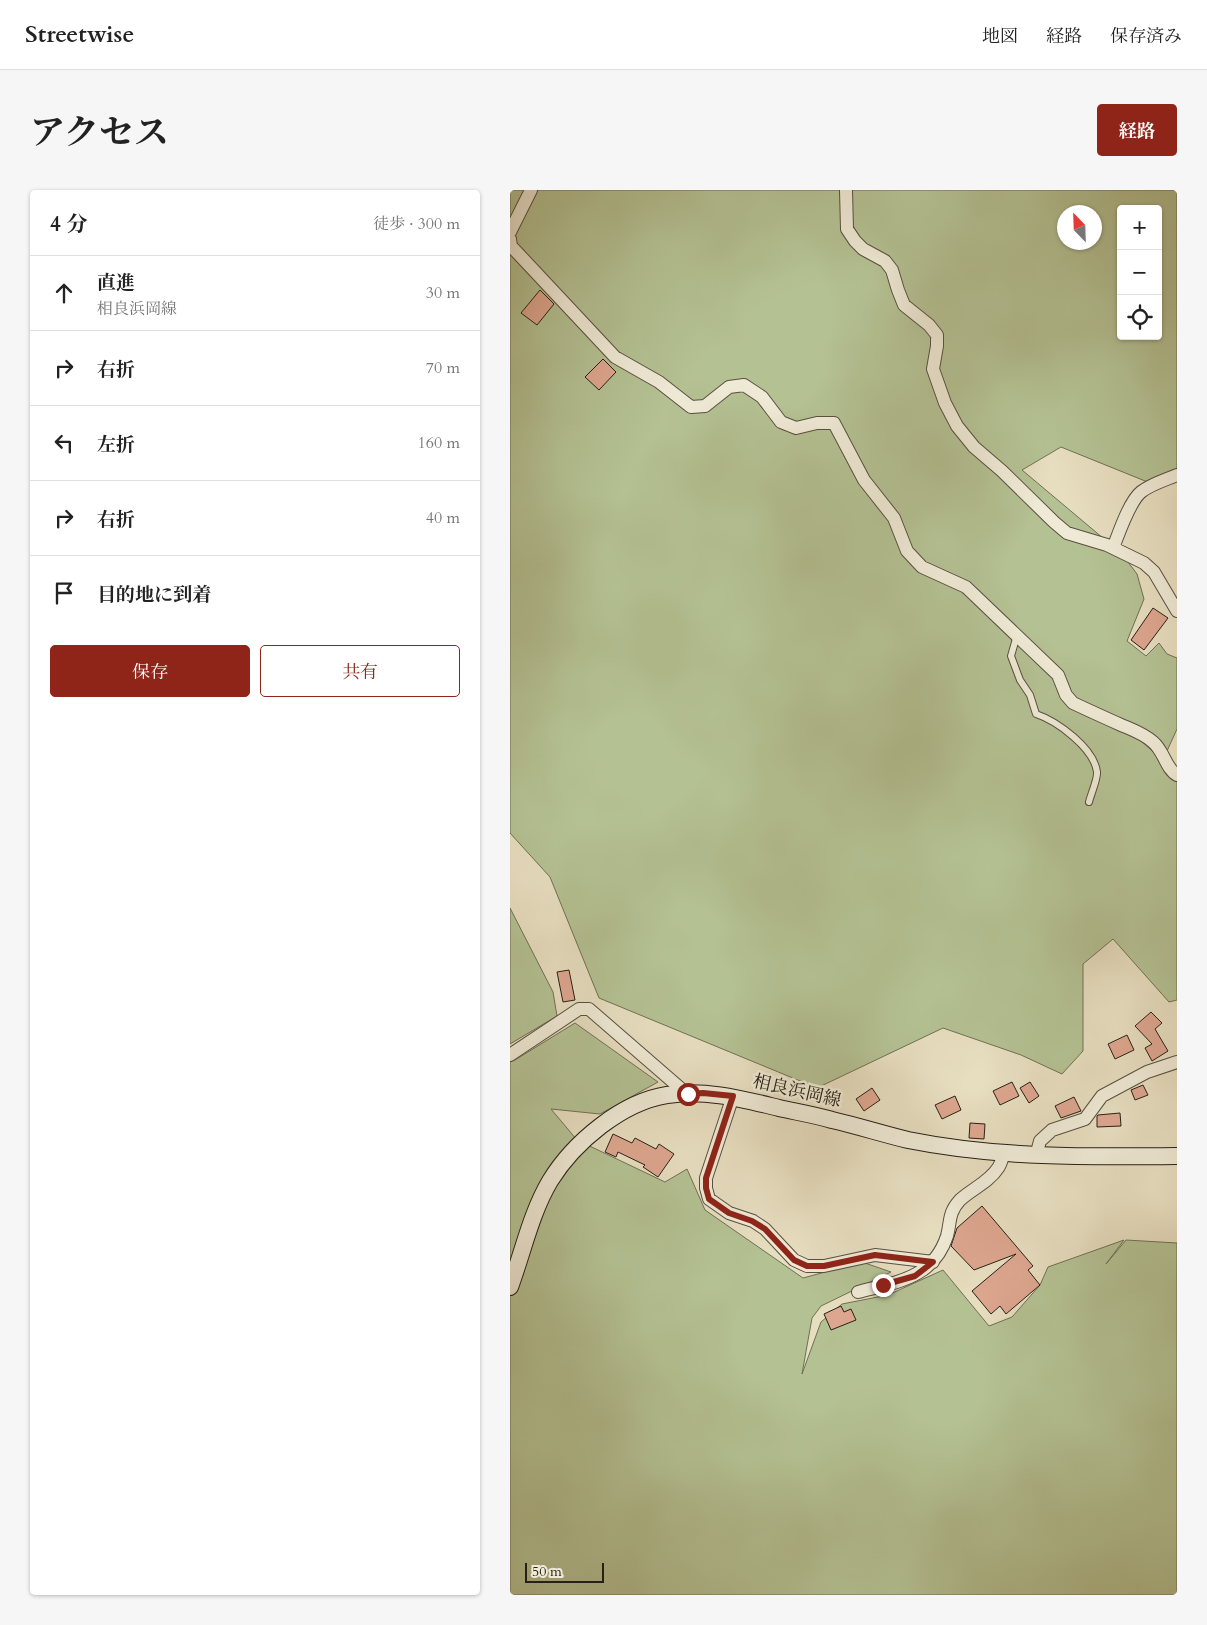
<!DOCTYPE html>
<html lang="ja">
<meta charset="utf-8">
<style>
:root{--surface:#fff;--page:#f6f6f6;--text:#222;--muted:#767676;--line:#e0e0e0;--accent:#8f2418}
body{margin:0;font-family:Cardo,"Noto Serif JP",serif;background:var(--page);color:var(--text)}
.controls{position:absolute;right:15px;top:15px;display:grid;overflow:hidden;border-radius:5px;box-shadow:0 1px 4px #0004}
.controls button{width:45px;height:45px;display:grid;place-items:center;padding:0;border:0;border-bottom:1px solid var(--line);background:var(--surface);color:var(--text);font:25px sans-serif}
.compass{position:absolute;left:547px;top:15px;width:45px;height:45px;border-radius:50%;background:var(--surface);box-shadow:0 1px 4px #0004;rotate:337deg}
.scale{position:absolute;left:15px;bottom:12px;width:79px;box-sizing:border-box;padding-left:5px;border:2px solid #282017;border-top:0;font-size:14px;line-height:18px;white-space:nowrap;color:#282017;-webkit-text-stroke:4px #efead6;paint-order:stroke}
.stop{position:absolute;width:15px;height:15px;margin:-11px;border:4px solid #8f2418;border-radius:50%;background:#fff}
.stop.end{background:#8f2418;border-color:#fff;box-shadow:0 1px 5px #0008}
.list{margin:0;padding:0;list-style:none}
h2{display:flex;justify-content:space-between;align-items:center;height:65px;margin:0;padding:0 20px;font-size:21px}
h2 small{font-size:16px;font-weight:400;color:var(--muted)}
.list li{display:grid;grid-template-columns:32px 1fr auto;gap:15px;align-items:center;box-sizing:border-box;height:75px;padding:0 20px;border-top:1px solid var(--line)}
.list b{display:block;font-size:19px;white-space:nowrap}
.list p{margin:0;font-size:16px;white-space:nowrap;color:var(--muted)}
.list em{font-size:16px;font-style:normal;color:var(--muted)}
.actions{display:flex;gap:10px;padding:15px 20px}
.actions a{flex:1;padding:11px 0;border:1px solid var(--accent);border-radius:5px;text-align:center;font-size:18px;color:var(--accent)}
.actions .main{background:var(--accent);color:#fff}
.icon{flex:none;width:28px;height:28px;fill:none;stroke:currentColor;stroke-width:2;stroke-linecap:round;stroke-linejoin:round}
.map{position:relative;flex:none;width:667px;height:1405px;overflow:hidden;border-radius:5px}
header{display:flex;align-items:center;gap:30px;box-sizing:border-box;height:70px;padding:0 25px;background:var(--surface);border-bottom:1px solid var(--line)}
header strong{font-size:24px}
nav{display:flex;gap:28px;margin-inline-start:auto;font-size:18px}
.intro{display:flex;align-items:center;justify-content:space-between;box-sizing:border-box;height:120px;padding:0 30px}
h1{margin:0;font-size:35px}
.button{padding:12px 22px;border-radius:5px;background:var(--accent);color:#fff;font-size:18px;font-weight:700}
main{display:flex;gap:30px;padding:0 30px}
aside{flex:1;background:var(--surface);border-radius:5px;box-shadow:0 1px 4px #0004}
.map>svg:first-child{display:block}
.green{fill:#b4c193;stroke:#6e7055;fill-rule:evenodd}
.building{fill:#dda68f;stroke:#282017}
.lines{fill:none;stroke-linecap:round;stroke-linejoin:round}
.service-casing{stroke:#585041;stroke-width:8}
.minor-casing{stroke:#585041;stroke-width:14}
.secondary-casing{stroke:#282017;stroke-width:18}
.service{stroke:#efead6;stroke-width:6}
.minor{stroke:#efead6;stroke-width:12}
.secondary{stroke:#efead6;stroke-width:16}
.route{stroke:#8f2418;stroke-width:6}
.labels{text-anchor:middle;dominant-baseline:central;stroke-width:5;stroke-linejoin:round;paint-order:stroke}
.street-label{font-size:18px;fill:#282017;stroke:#efead6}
</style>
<header>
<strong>Streetwise</strong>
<nav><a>地図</a><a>経路</a><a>保存済み</a></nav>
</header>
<div class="intro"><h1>アクセス</h1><a class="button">経路</a></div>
<main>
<aside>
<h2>4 分<small>徒歩 · 300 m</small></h2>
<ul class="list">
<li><svg class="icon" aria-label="ahead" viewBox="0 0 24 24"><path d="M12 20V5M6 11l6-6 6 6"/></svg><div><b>直進</b><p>相良浜岡線</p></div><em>30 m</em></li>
<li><svg class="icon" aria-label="right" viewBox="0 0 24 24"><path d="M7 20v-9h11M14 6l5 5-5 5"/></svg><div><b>右折</b></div><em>70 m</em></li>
<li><svg class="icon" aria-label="left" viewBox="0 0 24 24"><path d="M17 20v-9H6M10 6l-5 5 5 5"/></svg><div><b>左折</b></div><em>160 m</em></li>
<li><svg class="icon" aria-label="right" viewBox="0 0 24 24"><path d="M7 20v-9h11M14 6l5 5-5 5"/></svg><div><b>右折</b></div><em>40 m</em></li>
<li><svg class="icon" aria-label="arrive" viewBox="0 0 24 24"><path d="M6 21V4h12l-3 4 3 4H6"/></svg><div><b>目的地に到着</b></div></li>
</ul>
<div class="actions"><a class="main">保存</a><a>共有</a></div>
</aside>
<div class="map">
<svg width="667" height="1405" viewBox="0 0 667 1405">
<rect width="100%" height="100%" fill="#e7dec0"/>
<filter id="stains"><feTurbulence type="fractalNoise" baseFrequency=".004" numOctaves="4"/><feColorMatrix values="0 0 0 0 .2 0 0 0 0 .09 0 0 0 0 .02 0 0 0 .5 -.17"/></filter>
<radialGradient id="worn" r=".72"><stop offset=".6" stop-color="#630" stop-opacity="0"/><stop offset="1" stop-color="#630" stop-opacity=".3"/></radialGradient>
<path class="green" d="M0,0H667V285L645,295L551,257L512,280L612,364L627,384L634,409L617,451L636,466L649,453L657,464L667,468V539L657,561L615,537L656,573L667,578V810L659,812L603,749L573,774V861L552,884L511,865L433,838L307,898L89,808L40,687L0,643ZM611,19H648V146H611ZM554,22H584V52H554Z
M0,718L43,802L47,826L0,854Z
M65,833L148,892L90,924L41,919L67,950L155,992L177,979L195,1020L293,1088L352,1072L381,1082L311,1116L302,1128L292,1184L311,1132L332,1114L378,1105L433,1080L479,1136L502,1127L530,1095L538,1077L614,1050L596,1074L616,1050L667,1053V1405H0V872L5,870Z"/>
<path class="building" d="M30,100L44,114L27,135L11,123Z
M93,169L106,182L89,200L75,187Z
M643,418L658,428L634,460L621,450Z
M59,780L65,810L53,812L47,782Z
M641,822L652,833L645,839L658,861L642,871L635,858L642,854L625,836Z
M617,845L624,860L605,869L598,854Z
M502,892L509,906L490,915L483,901Z
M520,892L529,906L519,913L510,898Z
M633,895L638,905L625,910L621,900Z
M362,898L370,910L354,921L346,909Z
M445,906L451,920L432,929L425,915Z
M564,907L571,921L551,928L545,916Z
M610,923L611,936L587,937V926L588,925Z
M460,933L475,934L474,949L459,948Z
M103,944L122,953L125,948L146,959L149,954L164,964L148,987L133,977L135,975L108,962L106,967L95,962Z
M472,1016L523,1076L518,1080L530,1095L496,1124L490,1116L481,1124L462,1101L506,1064L464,1080L441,1056L447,1038Z
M331,1116L334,1122L341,1119L346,1130L321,1140L314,1124Z"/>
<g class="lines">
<defs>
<path id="service" d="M507,445L501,466L510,490L520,505L526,524C547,531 584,558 587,582C588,588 581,604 579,612"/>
<path id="minor" d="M336,0L337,39L345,51L353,59L375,71L382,80L388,100L394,115L419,135L427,145V156L423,179L435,213L447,236L464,257L492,281L544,332L557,343L597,355L634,373L644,382L667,421
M0,42L21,0
M0,49L1,56L105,167L149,192L181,217L195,216L219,197L234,195L252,207L271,232L286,238L307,233H324L354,290L384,328L397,361L412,377L456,397L548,485L556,505L563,513C578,520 593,527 609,534C620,539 633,543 643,552C654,561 656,579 667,585
M603,358C609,343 619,312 631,302C641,294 655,290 667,285
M0,865L69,819H79L177,904
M223,906L196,988V998L199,1009L219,1023L243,1031L255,1039L284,1070L297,1076H314L365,1065L423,1072
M526,966L530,951L542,940L575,929L592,906L637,882L667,872
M348,1102C386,1092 423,1089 437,1046C441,1031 438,1023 450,1010C462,999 479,992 488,978C491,974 492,968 494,964"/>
<path id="secondary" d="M0,1097C13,1062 21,1023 40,991C64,952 112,912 157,905C196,899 232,909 269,918C287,922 305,925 322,930C348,936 373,944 398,950C487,968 577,967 667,966"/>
</defs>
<use href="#service" class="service-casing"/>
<use href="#minor" class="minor-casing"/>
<use href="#secondary" class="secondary-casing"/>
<use href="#service" class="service"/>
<use href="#minor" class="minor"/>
<use href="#secondary" class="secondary"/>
</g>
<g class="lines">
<path class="route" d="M178,904L193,903L223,906L196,988V998L199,1009L219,1023L242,1031L255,1039L284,1070L297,1076H314L365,1065L423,1072L405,1086L373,1095"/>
</g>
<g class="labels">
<g class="street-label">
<text transform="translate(287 901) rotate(13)">相良浜岡線</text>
</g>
</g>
<rect width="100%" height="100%" filter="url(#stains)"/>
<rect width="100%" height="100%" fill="url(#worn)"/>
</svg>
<div class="controls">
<button>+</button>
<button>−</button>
<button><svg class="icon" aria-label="locate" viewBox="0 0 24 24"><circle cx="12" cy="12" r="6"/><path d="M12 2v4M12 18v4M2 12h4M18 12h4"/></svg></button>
</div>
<svg class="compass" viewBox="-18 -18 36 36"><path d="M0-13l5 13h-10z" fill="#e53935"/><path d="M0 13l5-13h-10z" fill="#767676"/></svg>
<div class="scale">50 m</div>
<div class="stop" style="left:178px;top:904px"></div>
<div class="stop end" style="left:373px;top:1095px"></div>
</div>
</main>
